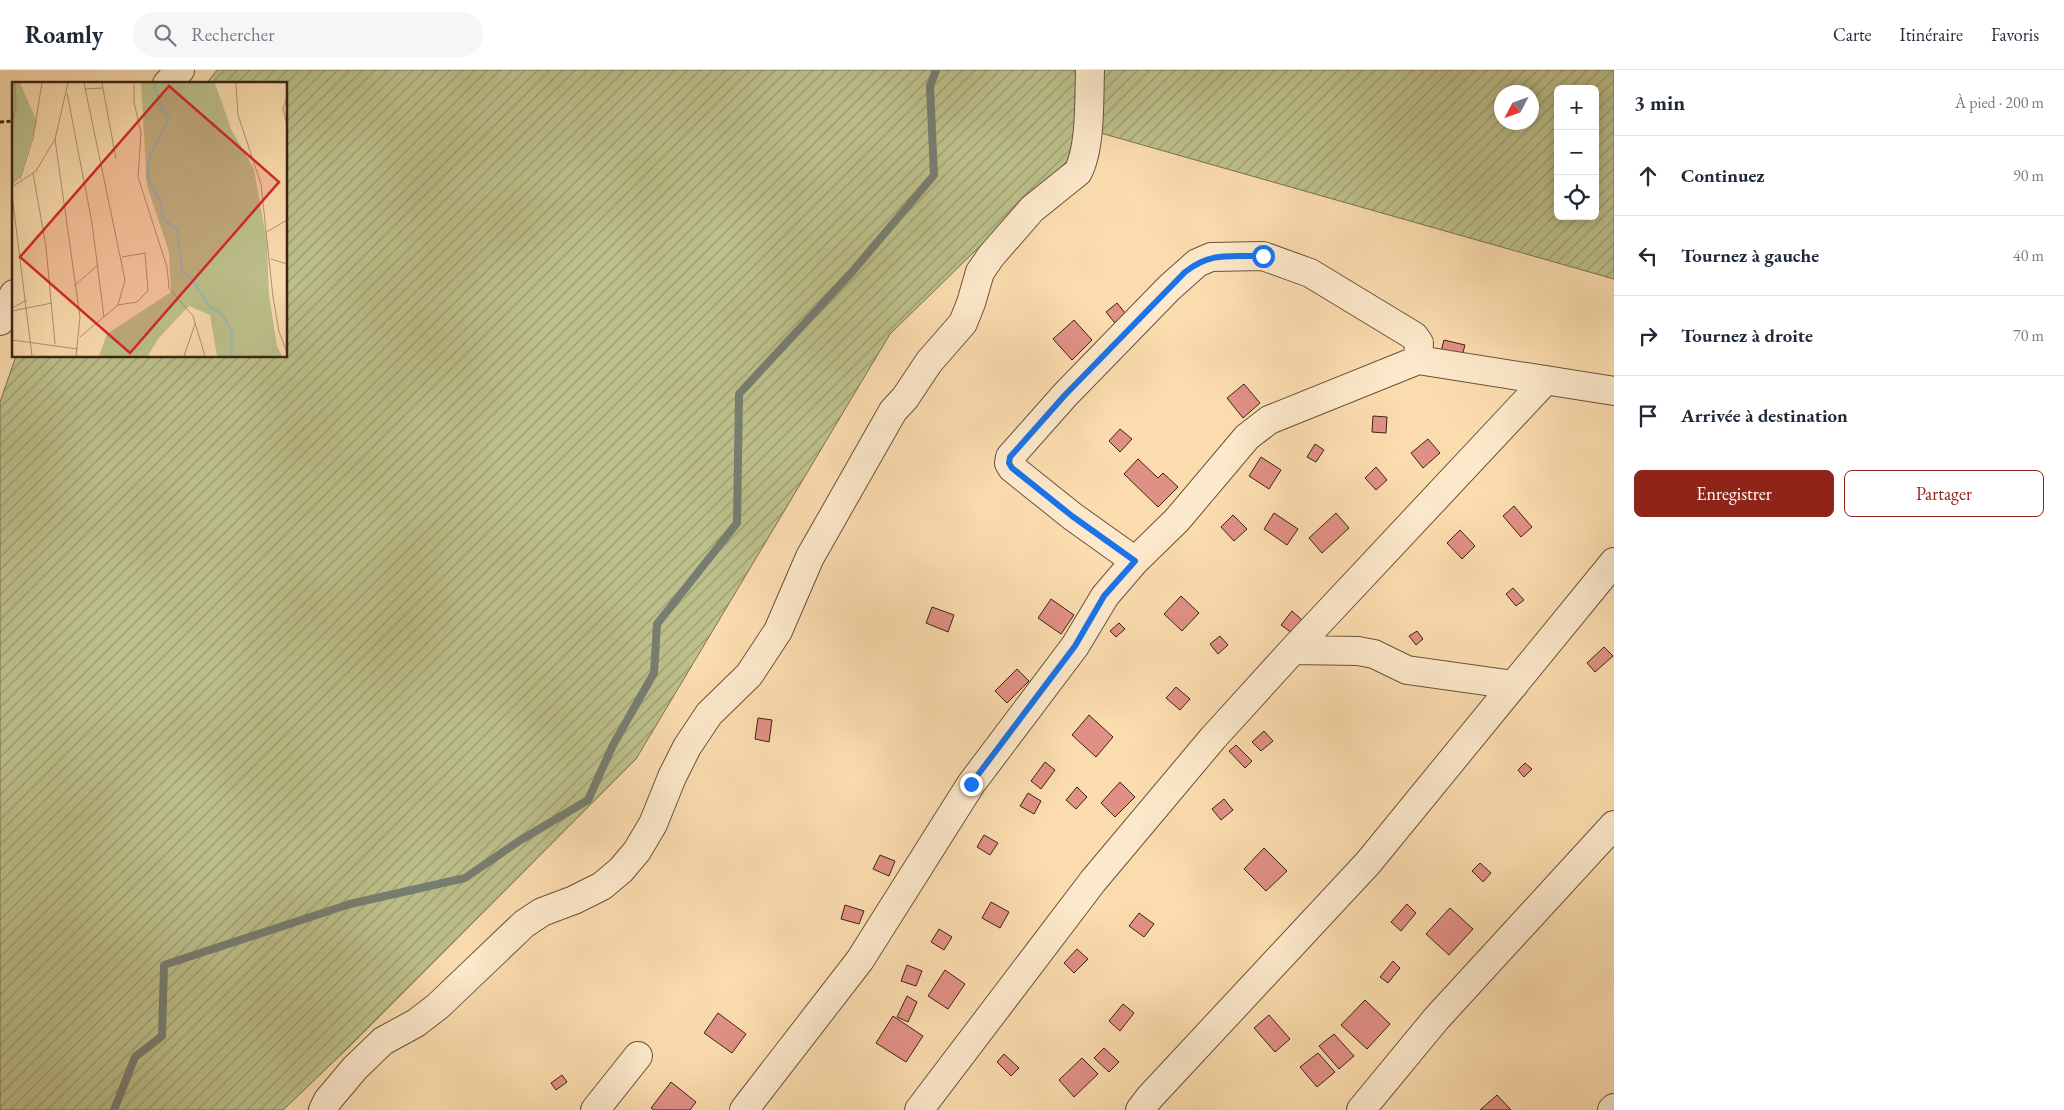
<!DOCTYPE html>
<html lang="fr">
<meta charset="utf-8">
<style>
:root{--surface:#fff;--page:#f6f6f7;--text:#1f2937;--muted:#747a83;--line:#e0e1e3;--accent:#8f2418}
body{margin:0;font-family:"EB Garamond",serif;background:var(--page);color:var(--text)}
.controls{position:absolute;right:15px;top:15px;display:grid;overflow:hidden;border-radius:8px;box-shadow:0 2px 12px #0003}
.controls button{width:45px;height:45px;display:grid;place-items:center;padding:0;border:0;border-bottom:1px solid var(--line);background:var(--surface);color:var(--text);font:25px sans-serif}
.compass{position:absolute;left:1494px;top:15px;width:45px;height:45px;border-radius:50%;background:var(--surface);box-shadow:0 2px 12px #0003;rotate:229deg}
.stop{position:absolute;width:15px;height:15px;margin:-11px;border:4px solid #1a73e8;border-radius:50%;background:#fff}
.stop.end{background:#1a73e8;border-color:#fff;box-shadow:0 1px 5px #0008}
.list{margin:0;padding:0;list-style:none}
h2{display:flex;justify-content:space-between;align-items:center;height:65px;margin:0;padding:0 20px;font-size:21px}
h2 small{font-size:16px;font-weight:400;color:var(--muted)}
.list li{display:grid;grid-template-columns:32px 1fr auto;gap:15px;align-items:center;box-sizing:border-box;height:80px;padding:0 20px;border-top:1px solid var(--line)}
.list b{display:block;font-size:19px;white-space:nowrap}
.list em{font-size:16px;font-style:normal;color:var(--muted)}
.actions{display:flex;gap:10px;padding:15px 20px}
.actions a{flex:1;padding:11px 0;border:1px solid var(--accent);border-radius:8px;text-align:center;font-size:18px;color:var(--accent)}
.actions .main{background:var(--accent);color:#fff}
.icon{flex:none;width:28px;height:28px;fill:none;stroke:currentColor;stroke-width:2;stroke-linecap:round;stroke-linejoin:round}
.map{position:relative;flex:none;width:1614px;height:1040px;overflow:hidden}
header{display:flex;align-items:center;gap:30px;box-sizing:border-box;height:70px;padding:0 25px;background:var(--surface);border-bottom:1px solid var(--line)}
header strong{font-size:24px}
nav{display:flex;gap:28px;margin-inline-start:auto;font-size:18px}
.search{width:350px;height:45px;background:var(--page);display:flex;align-items:center;gap:12px;box-sizing:border-box;padding:0 18px;border-radius:28px;color:var(--muted);font-size:19px}
main{display:flex}
aside{flex:1;background:var(--surface)}
.map>svg:first-child{display:block}
.garden{fill:url(#garden-furrows);stroke:#7c7250;fill-rule:evenodd}
.lines{fill:none;stroke-linecap:round;stroke-linejoin:round}
.stream{stroke:#777e71;stroke-width:8}
.building{fill:#e19085;stroke:#3a2415}
.minor-casing{stroke:#6a523b;stroke-width:30}
.path{stroke:#3a2415;stroke-width:3;stroke-dasharray:4 2.5;stroke-linecap:butt}
.minor{stroke:#fce8ca;stroke-width:28}
.route{stroke:#1a73e8;stroke-width:6}
.inset-river{fill:none;stroke:#9fbaaf;stroke-width:2.5}
.inset-road{fill:none;stroke:#ae9271;stroke-width:1}
.view{fill:#d62828;fill-opacity:0.15;stroke:#d62828;stroke-width:2.5}
.inset-edge{fill:none;stroke:#3a2415;stroke-width:2.5}
</style>
<header>
<strong>Roamly</strong>
<div class="search"><svg class="icon" aria-label="search" viewBox="0 0 24 24"><circle cx="10" cy="10" r="6"/><path d="M15 15l6 6"/></svg>Rechercher</div>
<nav><a>Carte</a><a>Itinéraire</a><a>Favoris</a></nav>
</header>
<main>
<div class="map">
<svg width="1614" height="1040" viewBox="0 0 1614 1040">
<defs>
<pattern id="garden-furrows" width="10" height="10" patternUnits="userSpaceOnUse" patternTransform="scale(1.25)"><rect width="10" height="10" fill="#bdc08b"/><path d="M-1 1l2-2M0 10L10 0M9 11l2-2" fill="none" stroke="#9b9c70"/></pattern>
</defs>
<rect width="100%" height="100%" fill="#fbdcae"/>
<filter id="stains"><feTurbulence type="fractalNoise" baseFrequency=".004" numOctaves="4"/><feColorMatrix values="0 0 0 0 .2 0 0 0 0 .09 0 0 0 0 .02 0 0 0 .5 -.17"/></filter>
<radialGradient id="worn" r=".72"><stop offset=".6" stop-color="#630" stop-opacity="0"/><stop offset="1" stop-color="#630" stop-opacity=".3"/></radialGradient>
<path class="garden" d="M217,0H1614V209L1097,62L890,264L636,689L350,976L283,1040H0V332L16,286H286V14H206ZM1558,19H1595V146H1558ZM1502,22H1532V52H1502Z"/>
<g class="lines">
<path class="stream" d="M114,1040L135,987L162,966L164,895L350,834L465,808L519,771L588,730L613,675L654,603L657,554L737,453L739,324L852,202L934,105L930,16L936,0"/>
</g>
<path class="building" d="M1117,233L1130,249L1119,258L1106,242Z
M1074,250L1092,270L1072,290L1053,269Z
M1444,270L1465,275L1461,290L1440,285Z
M1244,314L1260,333L1243,348L1227,328Z
M1373,346L1387,347L1386,363L1372,362Z
M1120,359L1132,369L1120,382L1109,371Z
M1428,369L1440,383L1423,398L1411,383Z
M1315,374L1324,380L1316,392L1307,387Z
M1261,387L1281,400L1269,419L1249,406Z
M1138,389L1158,408L1163,403L1178,417L1158,437L1124,404Z
M1376,397L1387,410L1376,420L1365,408Z
M1514,436L1532,457L1521,467L1503,446Z
M1274,443L1298,459L1287,475L1264,459Z
M1336,443L1349,458L1322,483L1309,468Z
M1233,445L1247,459L1234,471L1221,457Z
M1460,460L1475,476L1462,489L1447,473Z
M1513,518L1524,530L1516,536L1506,524Z
M1181,526L1199,543L1182,561L1164,544Z
M1051,529L1074,545L1061,564L1038,548Z
M932,537L954,545L948,562L926,553Z
M1292,541L1302,550L1292,563L1281,555Z
M1119,553L1125,559L1116,567L1110,561Z
M1417,561L1423,569L1416,575L1409,566Z
M1220,566L1228,575L1218,584L1210,574Z
M1604,577L1613,586L1595,602L1587,593Z
M1017,599L1029,611L1007,633L995,621Z
M1176,617L1190,629L1180,640L1166,628Z
M1089,645L1113,667L1096,687L1072,665Z
M758,648L772,650L769,672L755,669Z
M1264,661L1273,671L1261,681L1252,672Z
M1236,675L1252,691L1245,698L1229,681Z
M1045,692L1055,700L1041,719L1031,711Z
M1525,693L1532,699L1524,707L1518,700Z
M1120,712L1135,727L1115,747L1101,733Z
M1077,717L1087,727L1076,739L1066,730Z
M1028,723L1041,731L1034,744L1020,736Z
M1224,729L1233,740L1221,750L1212,739Z
M984,765L998,773L990,785L977,777Z
M1264,778L1287,801L1266,821L1244,799Z
M880,785L895,791L889,806L873,799Z
M1480,793L1491,803L1483,812L1472,801Z
M991,832L1009,842L1000,858L982,848Z
M1407,834L1416,843L1401,861L1391,852Z
M845,835L864,841L859,854L841,849Z
M1450,838L1473,859L1449,885L1426,864Z
M1139,843L1154,854L1144,867L1129,856Z
M939,859L952,867L944,880L931,872Z
M1077,879L1088,889L1074,903L1064,893Z
M1393,891L1400,898L1388,913L1380,907Z
M907,895L922,901L916,916L901,911Z
M945,900L965,914L948,939L928,926Z
M907,926L917,932L908,952L897,947Z
M1365,930L1390,954L1367,979L1341,955Z
M1123,934L1134,943L1120,961L1109,951Z
M718,943L746,964L732,983L704,963Z
M1269,945L1290,969L1275,982L1254,958Z
M893,946L923,966L906,992L876,973Z
M1334,964L1354,986L1339,999L1319,976Z
M1104,978L1119,992L1109,1002L1094,988Z
M1318,983L1335,1002L1317,1017L1300,997Z
M1004,984L1019,998L1011,1006L997,992Z
M1082,988L1098,1004L1074,1027L1059,1010Z
M562,1005L567,1012L556,1020L551,1013Z
M671,1012L696,1032L690,1040H654L651,1038Z
M1497,1025L1511,1040H1480Z"/>
<g class="lines">
<defs>
<path id="minor" d="M167,14L180,0
M0,251L14,224
M1135,491L1072,446L1012,398L1009,393L1010,387L1065,325L1169,218L1197,193L1211,187L1263,186L1310,203L1414,266L1419,273L1418,290
M1293,580L1358,581L1374,584L1407,600L1514,615
M323,1040L328,1030L355,998L383,971L416,953L438,936L524,854L542,842L574,830L602,816L621,800L637,781L653,754L672,707L687,677L709,644L749,605L778,561L810,487L893,341L905,328L929,292L963,253L971,233L980,202L991,186L1032,139L1078,102C1091,77 1089,28 1090,0
M595,1040L638,986
M744,1040L860,890L971,714L1075,576L1105,526L1135,491L1177,450L1247,367L1269,350L1418,290L1614,321
M919,1040L1093,811L1213,668L1293,580L1546,310
M1140,1040L1150,1027L1368,793L1614,492
M1361,1040L1436,949L1614,755
M1612,1040L1614,1038"/>
</defs>
<use href="#minor" class="minor-casing"/>
<path class="path" d="M0,52L14,51"/>
<use href="#minor" class="minor"/>
</g>
<g class="lines">
<path class="route" d="M971,714L1075,576L1104,526L1135,491L1072,446L1012,398L1009,393L1010,387L1065,325L1185,202C1212,181 1231,187 1263,186"/>
</g>
<g transform="translate(12 12)">
<rect width="275" height="275" fill="#fbdcae"/>
<path d="M0,1H8L25,40L8,95L0,104Z" fill="#bdc08b"/>
<path d="M129,1H203L219,47L242,87L255,160L257,213L265,264L270,274H205L198,233L177,224L146,257L136,274H87L95,252L159,210L157,170L135,104Z" fill="#bdc08b"/>
<path class="inset-river" d="M142,1L150,28L157,35L138,75L135,95L148,119L151,136L165,148L170,189L180,197L198,225L211,233L220,251V274"/>
<path class="inset-road" d="M90,1L104,77M122,1V20L129,51L126,95L155,185L157,206L181,234L193,274M224,1L226,33L249,102L261,215L267,250L275,270M73,7L90,6M55,11L80,141L92,235M275,14L271,27L275,43M0,42L4,25L3,1M43,57L68,235L64,274M21,91L34,165L43,262M8,97L21,56L30,1M0,105L24,89L43,57L56,1M0,113L20,274M253,151L275,138M259,177L275,182M62,204L86,183M106,223L125,220L136,209L133,171L110,175M0,226L15,218M0,229L40,221M68,255L106,223L113,198L72,1M0,258L66,267M172,274L183,242"/>
<path class="view" d="M157,4L267,100L118,271L8,175Z"/>
<rect width="275" height="275" class="inset-edge"/>
</g>
<rect width="100%" height="100%" filter="url(#stains)"/>
<rect width="100%" height="100%" fill="url(#worn)"/>
</svg>
<div class="controls">
<button>+</button>
<button>−</button>
<button><svg class="icon" aria-label="locate" viewBox="0 0 24 24"><circle cx="12" cy="12" r="6"/><path d="M12 2v4M12 18v4M2 12h4M18 12h4"/></svg></button>
</div>
<svg class="compass" viewBox="-18 -18 36 36"><path d="M0-13l5 13h-10z" fill="#e53935"/><path d="M0 13l5-13h-10z" fill="#747a83"/></svg>
<div class="stop" style="left:1263px;top:186px"></div>
<div class="stop end" style="left:971px;top:714px"></div>
</div>
<aside>
<h2>3 min<small>À pied · 200 m</small></h2>
<ul class="list">
<li><svg class="icon" aria-label="ahead" viewBox="0 0 24 24"><path d="M12 20V5M6 11l6-6 6 6"/></svg><div><b>Continuez</b></div><em>90 m</em></li>
<li><svg class="icon" aria-label="left" viewBox="0 0 24 24"><path d="M17 20v-9H6M10 6l-5 5 5 5"/></svg><div><b>Tournez à gauche</b></div><em>40 m</em></li>
<li><svg class="icon" aria-label="right" viewBox="0 0 24 24"><path d="M7 20v-9h11M14 6l5 5-5 5"/></svg><div><b>Tournez à droite</b></div><em>70 m</em></li>
<li><svg class="icon" aria-label="arrive" viewBox="0 0 24 24"><path d="M6 21V4h12l-3 4 3 4H6"/></svg><div><b>Arrivée à destination</b></div></li>
</ul>
<div class="actions"><a class="main">Enregistrer</a><a>Partager</a></div>
</aside>
</main>
